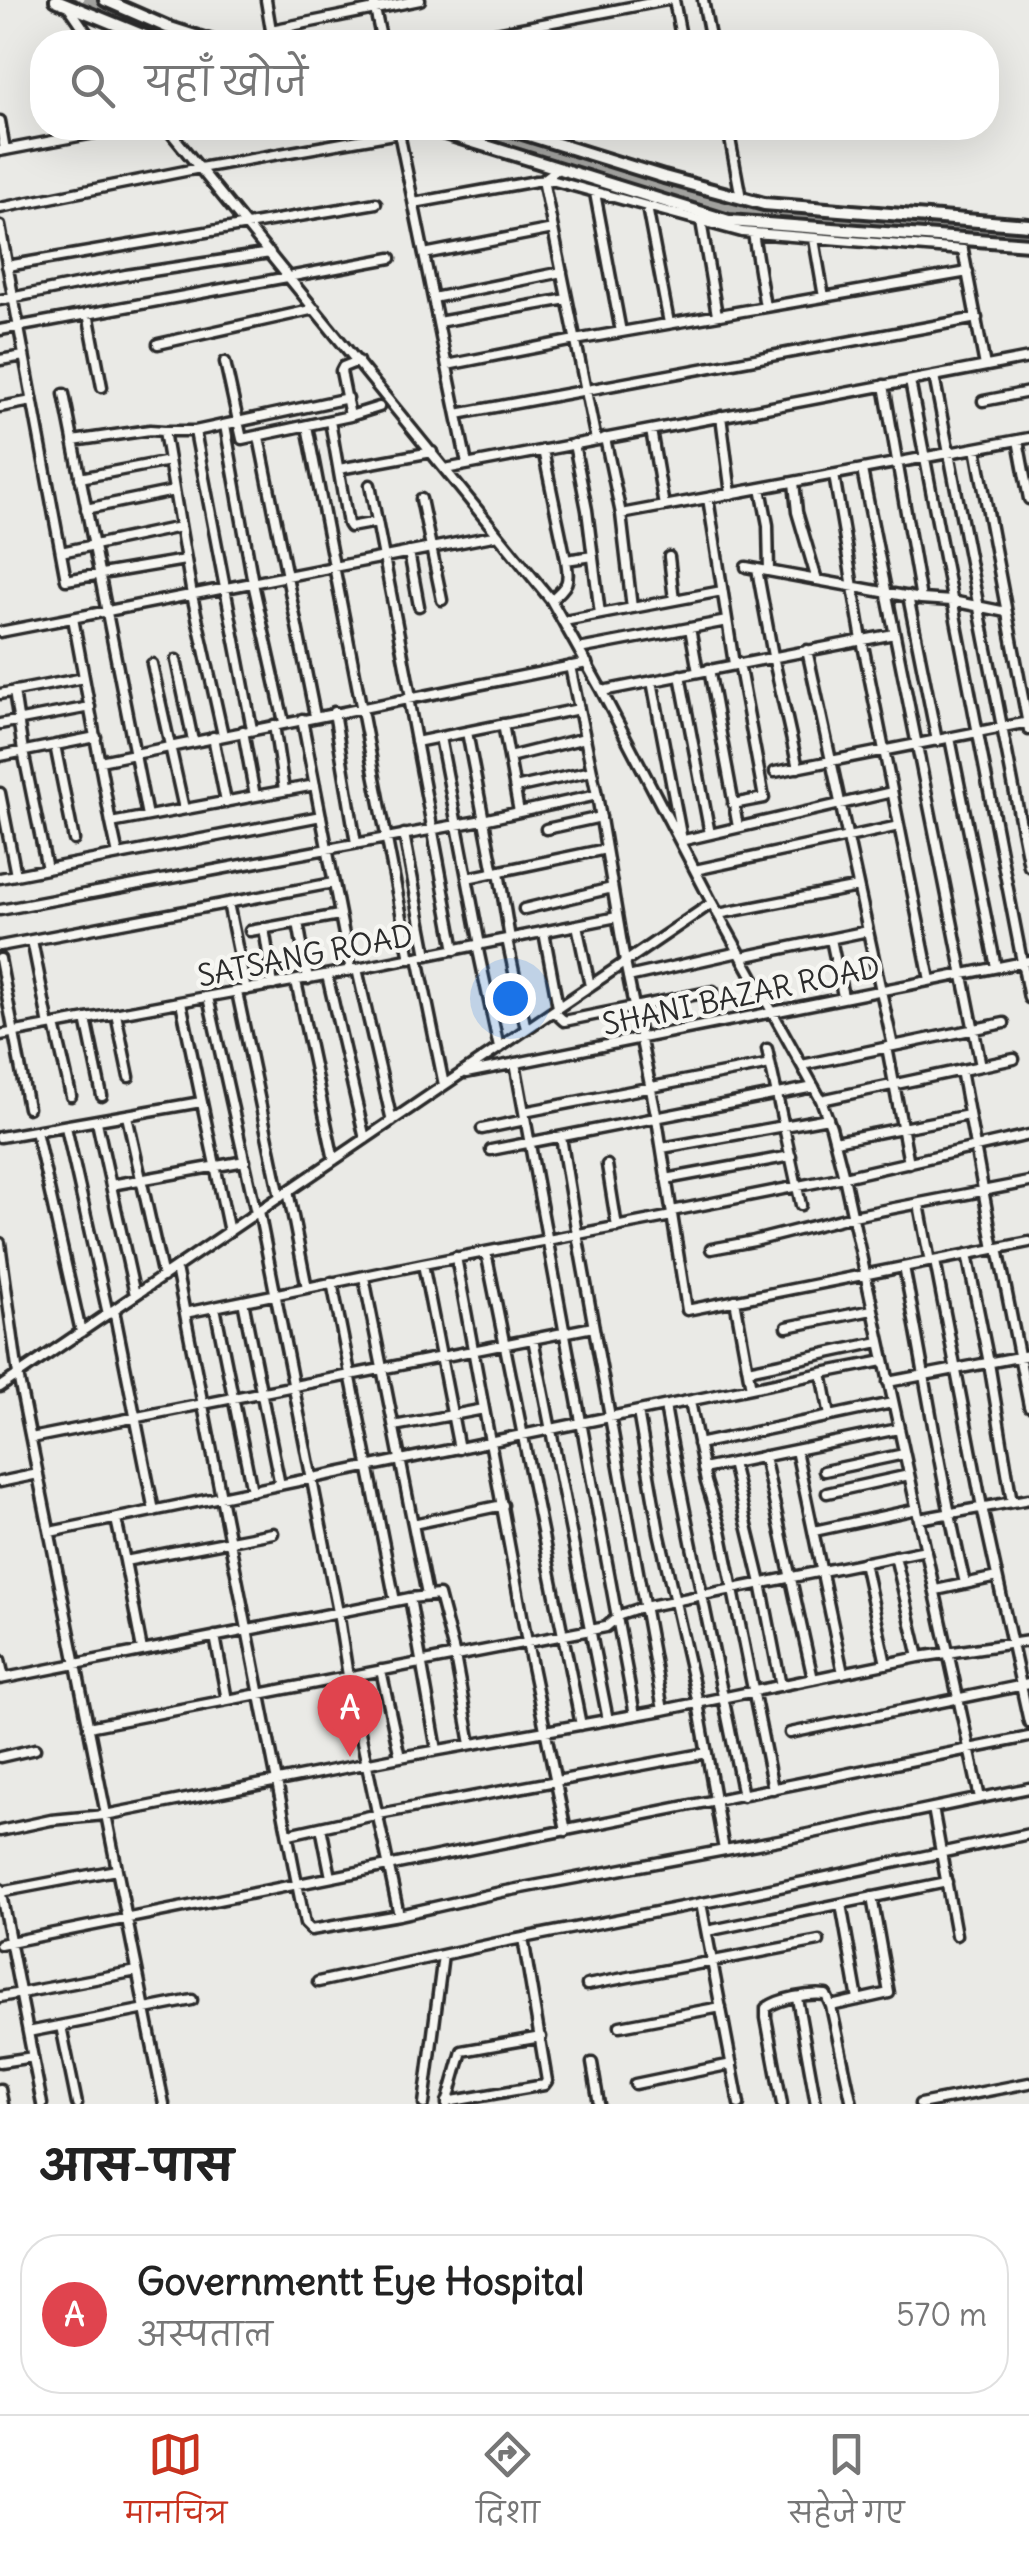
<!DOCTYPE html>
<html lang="hi">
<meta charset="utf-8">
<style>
:root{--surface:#fff;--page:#f2f2f2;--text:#222;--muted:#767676;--line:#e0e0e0;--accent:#c8321e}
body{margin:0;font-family:Delius,"Playpen Sans Deva",sans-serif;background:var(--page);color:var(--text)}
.you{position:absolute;left:510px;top:998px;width:35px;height:35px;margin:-25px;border:8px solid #fff;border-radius:50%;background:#1a73e8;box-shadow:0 0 0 15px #1a73e833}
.badge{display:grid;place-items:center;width:65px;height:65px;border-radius:50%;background:var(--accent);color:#fff;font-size:32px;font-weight:700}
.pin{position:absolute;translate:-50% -82px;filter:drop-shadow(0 2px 5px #0008)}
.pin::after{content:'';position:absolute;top:52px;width:35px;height:30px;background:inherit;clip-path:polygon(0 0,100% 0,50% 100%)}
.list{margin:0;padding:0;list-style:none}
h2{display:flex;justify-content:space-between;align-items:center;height:130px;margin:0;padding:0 40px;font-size:42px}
h2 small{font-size:32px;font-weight:400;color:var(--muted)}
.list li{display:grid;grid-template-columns:65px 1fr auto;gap:30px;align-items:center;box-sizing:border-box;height:160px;margin:0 20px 20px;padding:0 20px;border:2px solid var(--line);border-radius:40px}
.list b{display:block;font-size:38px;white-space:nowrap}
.list p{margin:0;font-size:32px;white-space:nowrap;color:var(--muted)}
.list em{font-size:32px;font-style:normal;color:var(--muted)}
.icon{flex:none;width:55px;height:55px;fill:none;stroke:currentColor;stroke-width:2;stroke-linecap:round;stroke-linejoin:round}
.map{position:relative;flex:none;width:1029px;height:2104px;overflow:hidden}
.search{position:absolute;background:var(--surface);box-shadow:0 10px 40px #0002;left:30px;right:30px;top:30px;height:110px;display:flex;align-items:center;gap:25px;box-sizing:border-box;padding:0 35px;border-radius:40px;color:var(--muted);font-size:38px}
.sheet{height:310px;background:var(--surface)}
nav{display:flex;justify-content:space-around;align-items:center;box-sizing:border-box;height:140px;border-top:2px solid var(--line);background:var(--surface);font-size:28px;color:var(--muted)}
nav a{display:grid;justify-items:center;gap:5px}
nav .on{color:var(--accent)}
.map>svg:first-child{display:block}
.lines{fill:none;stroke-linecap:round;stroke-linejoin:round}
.canal{stroke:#a1a19e;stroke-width:10}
.street-casing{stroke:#2b2b2b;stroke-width:15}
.secondary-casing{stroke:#2b2b2b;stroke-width:18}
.street{stroke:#f6f6f2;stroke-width:8}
.secondary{stroke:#f6f6f2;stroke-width:10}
.labels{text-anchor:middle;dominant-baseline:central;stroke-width:9;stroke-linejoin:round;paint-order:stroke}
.street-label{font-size:30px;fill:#2b2b2b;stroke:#f6f6f2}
</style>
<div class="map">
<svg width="1029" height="2104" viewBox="0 0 1029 2104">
<rect width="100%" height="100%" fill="#eaeae6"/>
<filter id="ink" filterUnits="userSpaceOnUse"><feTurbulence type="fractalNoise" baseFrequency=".01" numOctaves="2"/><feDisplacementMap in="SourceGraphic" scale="20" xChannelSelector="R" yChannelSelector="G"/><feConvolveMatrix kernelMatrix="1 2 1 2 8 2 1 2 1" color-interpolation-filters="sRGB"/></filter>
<g filter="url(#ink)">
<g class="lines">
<path class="canal" d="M88,0L190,42
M466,128L741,212L1029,232"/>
<defs>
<path id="street" d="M266,0L273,42
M373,0L382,42
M674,0L682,42
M703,0L711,42
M67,4L93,42
M271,30L420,0
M449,42L667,0
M662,42L681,39
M0,121L5,150
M167,128L551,600L600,688L712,903L821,1100L831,1127L844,1177L980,1798
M398,128L467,464
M728,128L741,198
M0,151L121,128
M559,168L543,180L596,440
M595,193L621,332
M414,203L536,181L551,180L742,232L963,250L985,366
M647,207L669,323
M0,208L200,168L399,133
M701,221L717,315
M0,226L66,580L185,560
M753,233L765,307
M814,239L824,297
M424,254L553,229
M7,266L376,203
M433,298L562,272
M0,300L126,275L270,253
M88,313L102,387
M438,322L567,299
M0,330L391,258
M158,344L315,309
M0,360L24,356
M225,362L242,439L350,416L341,371L343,367L358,361
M447,365L575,340L968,272
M934,376L1029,866
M910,381L1029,998
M884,385L921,599
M64,394L147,816
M983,401L1029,392
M0,407L32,401
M457,414L977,318
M350,416L379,407
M721,416L731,494
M330,421L348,524L350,527L377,522
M225,425L253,583L284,722
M307,426L410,959
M651,430L664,506
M164,431H195L348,398
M195,431L252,729
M259,437L315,716
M605,438L621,514L632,608
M1018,440L1029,499
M73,441L150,430L164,431L192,595L223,735
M574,444L587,510L600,614
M976,448L1029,730
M543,450L566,560L593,556
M339,469L432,452
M445,469L1029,358
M862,470L981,1066
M834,475L862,640L930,980
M80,478L169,461
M794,482L797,512L817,580
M370,485L411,697
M761,488L768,525L769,571
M708,498L734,664
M421,499L442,600
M86,509L174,491
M621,514L1029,438
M61,552L180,527
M409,552L419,606
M669,557L674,600
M746,567L921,599L952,601L1006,612
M757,569L773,656L798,768
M908,596L937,741
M551,600C568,585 570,583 566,560
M73,618L111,823L315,785
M564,621L722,591
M690,628L698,672
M0,632L498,535
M579,649L727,621
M807,650L893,1046
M176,660L193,741
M152,664L184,809
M570,666L597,795L625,962L657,1119L687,1310L1029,1242
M709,669L738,827
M680,675L710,834
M652,681L682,840
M14,691L23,751L47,869
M602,691L894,634
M0,694L84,678
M408,698L455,950
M334,712L356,843
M302,719L351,971
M0,724L90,707
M503,724L519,812
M274,725L284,790
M243,731L255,796
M467,732L494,873
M213,737L226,802
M440,737L480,945
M950,738L996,967
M416,742L579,709
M55,745L74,840
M0,756L96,737
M509,757L585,738
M100,761L587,663
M775,772L1029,722
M515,788L592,771
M0,793L16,875
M733,804L764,798L739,663
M111,823L118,855
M546,829L601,817
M404,834L427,955
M680,841L892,792
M695,870L899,826
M499,872L510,939
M0,878L321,816
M467,878L606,849
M228,903L246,990
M524,909L612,888
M0,910L483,820L597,795
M718,914L858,887
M298,922L308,979
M577,925L590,986
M264,928L273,985
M250,931L339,915
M544,932L558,1007
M507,939L526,1029
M831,939L843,996
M32,940L49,1026
M477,945L499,1048
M0,946L333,883
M418,957L444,1085
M742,957L868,931
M0,959L28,1108
M357,969L392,1121
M327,975L365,1139
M628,977L739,952
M296,981L334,1160
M237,992L280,1197
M208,997L256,1213
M181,1002L229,1232
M553,1011L564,1021L713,991
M116,1014L129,1077
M86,1019L102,1096
M55,1025L71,1096
M0,1035L357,969L617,917
M887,1047L909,1163
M767,1049L801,1205
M515,1063L635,1715
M802,1065L1004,1023
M961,1070L994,1249
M466,1073L1029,961
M821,1100L1014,1059
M524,1112L770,1064
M127,1116L163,1277
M97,1122L135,1295
M66,1127L108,1314
M482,1129L525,1120
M36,1131L81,1332
M0,1137L201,1102
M561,1137L577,1234L663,1710
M835,1141L969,1115
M662,1148L828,1118
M491,1150L814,1087
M607,1165L617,1227
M666,1179L791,1156
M111,1185L245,1161
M288,1191L307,1288
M919,1204L930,1262
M259,1211L338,1612L348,1676L399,1915
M672,1211L844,1177L1029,1135
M0,1243L18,1375L164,2104
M998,1248L1029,1406
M711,1249L754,1241L853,1216L1029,1182
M486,1252L581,1725
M967,1254L989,1363L1012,1502
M456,1257L527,1642L566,1831
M935,1261L982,1507L1029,1722
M423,1264L459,1449
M904,1267C925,1373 940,1479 965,1583
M176,1268L305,1924L311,1930L399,1915L501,1892L784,1839L1029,1788
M364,1277L427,1595
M332,1282L395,1601
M243,1301L280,1485
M215,1307L252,1491
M114,1310L154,1511
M185,1313L423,1264L672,1216
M787,1327L872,1310
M533,1339L608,1720
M748,1370L879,1342
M822,1373L883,1361
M888,1382L1029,1355
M0,1387L712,903
M751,1388L822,1373L830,1416
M690,1401L706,1482L721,1530L773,1789
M665,1406C688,1537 718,1666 743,1796
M638,1412L659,1532L698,1703L724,1850
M394,1426L484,1409
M31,1438L593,1327
M698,1444L892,1403
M796,1450L843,1673
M764,1456L813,1679
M732,1463L761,1583L781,1686
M703,1469L898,1429
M824,1471L904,1454
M0,1482L38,1474
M827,1493L909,1475
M116,1519L125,1561
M919,1519L1029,1499
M413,1524L503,1505
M814,1531L917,1509
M50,1532L751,1388L735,1300
M895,1556L919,1657
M864,1562L886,1664
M936,1590L997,1577
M410,1598L437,1750
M215,1636L227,1700
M142,1650L125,1561L273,1533
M0,1660L4,1678
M381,1670L400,1757
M0,1679L410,1598L439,1595L455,1656L471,1744
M88,1727L606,1627L620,1615L644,1607L926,1550
M790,1733L1029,1684
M0,1757L35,1749
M933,1808L956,1935
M321,1827L331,1877
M0,1831L51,1820L105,1815L400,1757L663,1710L919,1657L1029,1641
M289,1834L379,1814L707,1753
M0,1889L42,2104
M0,1892L116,1870
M701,1903L739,2104
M841,1904L858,2000
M707,1931L947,1882
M0,1944L1029,1737
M318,1982L497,1943L733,1897L1029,1834
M587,1985L819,1941
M0,1997L137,1971
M797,1998L816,2104
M831,2006L889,1993L872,1897
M61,2026L77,2104
M620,2026L721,2007
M28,2032L192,2000
M0,2062L33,2057
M592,2063L599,2104
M635,2084L732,2064
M0,2089L3,2104
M447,2102L544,2085L547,2081L523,1938
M424,2104L443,1955
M447,2104L462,2051L541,2037
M782,2104L766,2018V2008C780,1998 808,1993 826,1995L831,2006L852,2104
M920,2104L1029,2083"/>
<path id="secondary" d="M56,0L159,42
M105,0L167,27L214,42
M428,128L729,221L1029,244
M506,128L664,177L764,204L1029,225"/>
</defs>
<use href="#street" class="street-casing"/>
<use href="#secondary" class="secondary-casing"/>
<use href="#street" class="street"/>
<use href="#secondary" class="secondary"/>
</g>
</g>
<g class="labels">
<g class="street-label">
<text transform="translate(305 955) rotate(-11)">SATSANG ROAD</text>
<text transform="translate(741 995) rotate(-12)">SHANI BAZAR ROAD</text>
</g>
</g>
</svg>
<div class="you"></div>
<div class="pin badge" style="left:350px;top:1757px;background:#e0444e">A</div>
<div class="search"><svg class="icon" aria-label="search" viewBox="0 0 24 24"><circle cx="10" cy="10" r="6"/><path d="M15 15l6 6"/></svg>यहाँ खोजें</div>
</div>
<section class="sheet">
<h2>आस-पास<small></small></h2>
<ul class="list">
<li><span class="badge" style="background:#e0444e">A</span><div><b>Governmentt Eye Hospital</b><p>अस्पताल</p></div><em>570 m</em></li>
</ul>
</section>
<nav>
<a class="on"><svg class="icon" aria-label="map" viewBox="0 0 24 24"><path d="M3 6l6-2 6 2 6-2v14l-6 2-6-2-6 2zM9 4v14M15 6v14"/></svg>मानचित्र</a>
<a><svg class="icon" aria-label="directions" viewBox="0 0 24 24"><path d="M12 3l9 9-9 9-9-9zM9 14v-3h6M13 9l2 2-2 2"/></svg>दिशा</a>
<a><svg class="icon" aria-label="saved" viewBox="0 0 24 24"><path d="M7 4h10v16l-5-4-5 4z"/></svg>सहेजे गए</a>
</nav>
